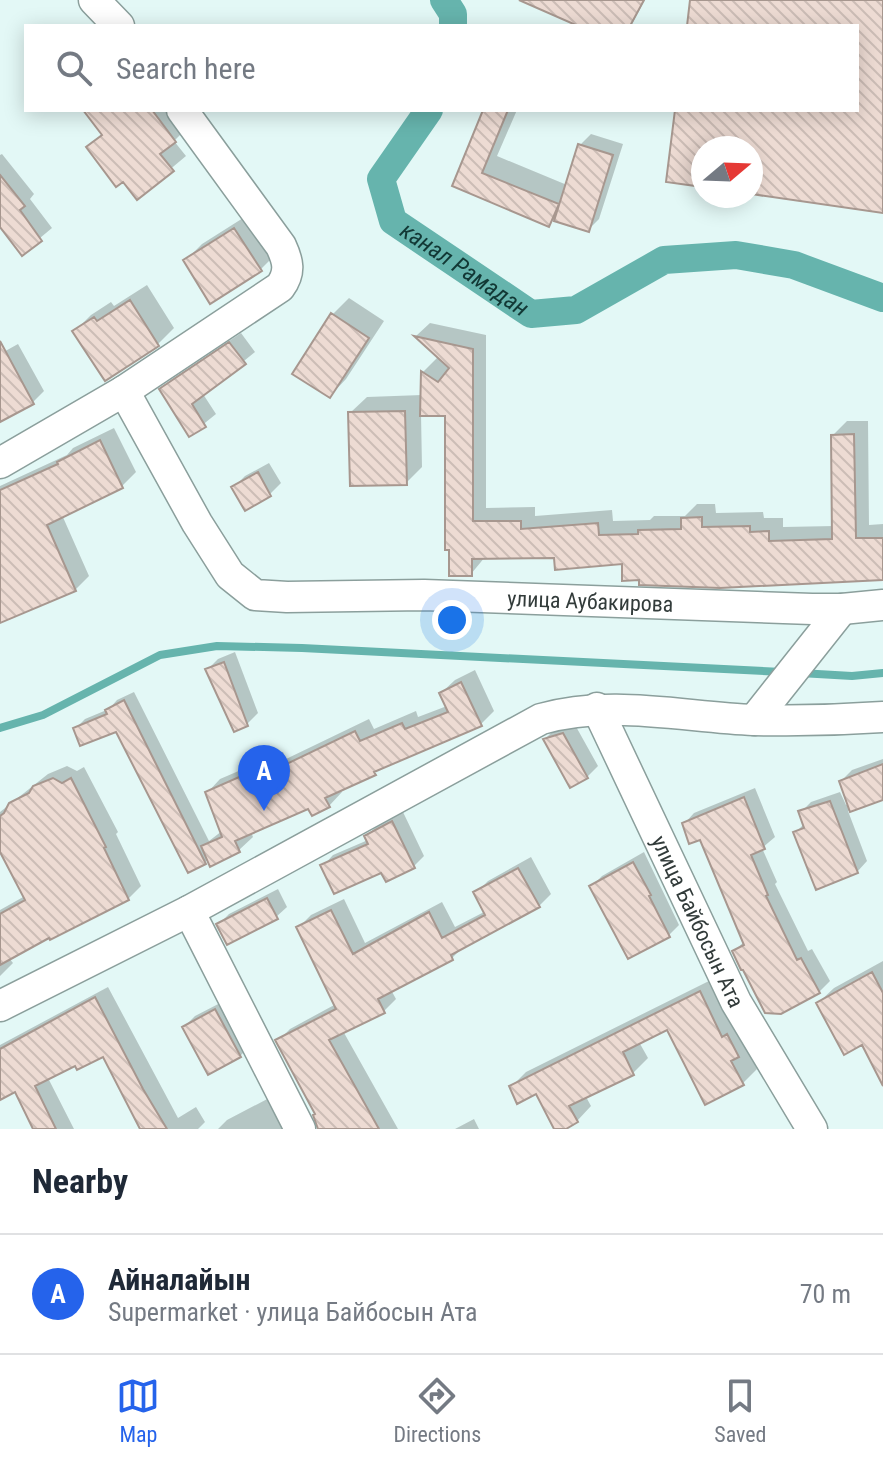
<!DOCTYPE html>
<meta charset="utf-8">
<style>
:root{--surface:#fff;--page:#f2f2f3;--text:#1f2937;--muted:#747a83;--line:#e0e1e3;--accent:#2563eb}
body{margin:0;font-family:"Roboto Condensed",sans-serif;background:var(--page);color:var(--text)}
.compass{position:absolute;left:691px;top:136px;width:72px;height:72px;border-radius:50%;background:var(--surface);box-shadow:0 4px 20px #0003;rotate:71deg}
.you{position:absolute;left:452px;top:620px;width:28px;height:28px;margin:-20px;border:6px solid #fff;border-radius:50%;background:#1a73e8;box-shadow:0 0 0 12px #1a73e833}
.badge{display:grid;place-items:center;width:52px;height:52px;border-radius:50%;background:var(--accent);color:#fff;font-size:26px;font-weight:700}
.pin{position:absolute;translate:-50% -66px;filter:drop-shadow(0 2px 4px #0008)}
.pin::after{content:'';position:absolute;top:42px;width:28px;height:24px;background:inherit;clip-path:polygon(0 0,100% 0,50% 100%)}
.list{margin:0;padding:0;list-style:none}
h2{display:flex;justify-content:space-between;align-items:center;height:104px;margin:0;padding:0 32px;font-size:34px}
h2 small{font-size:26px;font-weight:400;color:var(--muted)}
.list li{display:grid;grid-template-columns:52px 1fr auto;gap:24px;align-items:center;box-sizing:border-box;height:120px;padding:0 32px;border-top:2px solid var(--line)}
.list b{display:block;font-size:30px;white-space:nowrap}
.list p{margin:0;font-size:26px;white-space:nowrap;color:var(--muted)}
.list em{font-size:26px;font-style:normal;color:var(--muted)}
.icon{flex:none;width:44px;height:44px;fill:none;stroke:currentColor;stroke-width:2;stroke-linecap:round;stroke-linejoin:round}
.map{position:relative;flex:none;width:883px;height:1129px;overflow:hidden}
.search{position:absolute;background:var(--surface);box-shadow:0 4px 20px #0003;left:24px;right:24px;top:24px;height:88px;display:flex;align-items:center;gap:20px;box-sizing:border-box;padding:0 28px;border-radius:0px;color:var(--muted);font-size:30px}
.sheet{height:224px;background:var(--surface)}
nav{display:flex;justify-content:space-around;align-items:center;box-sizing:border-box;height:112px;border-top:2px solid var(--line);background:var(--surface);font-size:22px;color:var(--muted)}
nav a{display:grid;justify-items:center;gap:4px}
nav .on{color:var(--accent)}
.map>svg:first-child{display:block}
.shadow{fill:#0003}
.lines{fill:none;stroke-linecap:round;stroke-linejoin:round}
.stream{stroke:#66b4ad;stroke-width:8}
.canal{stroke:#66b4ad;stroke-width:28}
.building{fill:url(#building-back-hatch);stroke:#a7978f;stroke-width:2}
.street-casing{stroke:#8b9f9c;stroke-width:33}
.street{stroke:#fff;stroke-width:30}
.labels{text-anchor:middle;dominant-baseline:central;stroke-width:6;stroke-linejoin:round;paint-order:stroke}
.street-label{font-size:22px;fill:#323b3a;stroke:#fff}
.water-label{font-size:24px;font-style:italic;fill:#123835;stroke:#fff}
</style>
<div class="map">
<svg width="883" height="1129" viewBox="0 0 883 1129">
<defs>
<pattern id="building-back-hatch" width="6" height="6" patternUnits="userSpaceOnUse" patternTransform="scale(2)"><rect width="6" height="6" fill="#eddbd3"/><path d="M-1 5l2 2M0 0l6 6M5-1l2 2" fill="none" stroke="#ccbdb6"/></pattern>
</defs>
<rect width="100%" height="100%" fill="#e3f8f6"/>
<path class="shadow" d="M546,0H645L631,26H587Z
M86,110H175L188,127L174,141L186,156L137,197L123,179L89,147L103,133Z
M485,110H517L497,156L567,185L580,145L591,134L623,144L599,219L588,230L554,219L549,224L454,185Z
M2,154L34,194L30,199L52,228L22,253L0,223V155Z
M251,213L277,253L260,270L186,260L202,244Z
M147,285L174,328L158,344L106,378L75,331L91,315L111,302L114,306Z
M349,298L384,321L346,379L330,396L333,314Z
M430,323L486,335V508L535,507V516L612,510L613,521L650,520L654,516H685L697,504H715L716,513L763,512L764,518H783V527L834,526L833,435L847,421H868L869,525L883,524V578H641L624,562L556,556L485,557L471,574L447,414H421L422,467L406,483L350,413L367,397L422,395L423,372L439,356L416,336Z
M241,333L255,352L203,394L216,414L190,435L161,390L172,379Z
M18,344L44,391L33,402L0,417V354Z
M114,428L136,472L122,486L62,515L89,576L75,590L0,621V486L67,455L73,448Z
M269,463L281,483L270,494L234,487L245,476Z
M235,652L258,713L247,724L207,670L218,659Z
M475,670L494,711L481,724L380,768L374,773L340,789L342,792L329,806H309L251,832L253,837L239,850L208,858L205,862L117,730L75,729L85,719L109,709L117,700L134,692L209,841L222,831L207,793L220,779L283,752L286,759L369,719L374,729L416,711L418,717L447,706L441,693L455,680Z
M574,723L598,766L587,777L545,739L556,728Z
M883,759V797L848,811L867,861L857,872L796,832L805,823L801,812L811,802L840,792L846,805L849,804L841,781L852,770Z
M67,766L77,771L84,767L118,832L116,834L141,886L128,899L9,958L13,963L0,976V910L25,896L0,848V812L48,774Z
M755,788L775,837L762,848L777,882L775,884L808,951L812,949L830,981L819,992L734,951L745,941L701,838L684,824L694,813Z
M403,812L424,856L414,866L382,870L323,866L333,855L368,840L366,836L377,826Z
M644,852L679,925L668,936L591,887L602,876Z
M531,857L551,894L539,906L464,946L452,958L391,990L396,999L384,1011L343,1031L398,1129H320L317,1114L278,1041L290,1029L336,1004L299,927L311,915L344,899L365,943L442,902L455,927L486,911L476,893L488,881Z
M278,889L287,907L276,917L218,925L229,914Z
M883,961V1070L862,1043L818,1003L834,988Z
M715,978L753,1040L746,1048L757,1069L742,1084L667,1028L639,1042L648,1058L633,1073L585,1095L591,1106L577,1121L562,1129H557L536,1092L511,1087L526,1072Z
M108,987L178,1118L196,1107L205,1122L198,1129H143L104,1054L76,1063L48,1078L74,1129H35L15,1089L0,1098V1045Z
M226,1000L251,1045L240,1056L184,1027L195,1016Z
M273,1096L300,1129H218L227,1120Z
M474,1119L479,1129H455Z"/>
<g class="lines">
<path class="stream" d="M800,673L852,676L883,673
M0,728L43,715L160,655L217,646L302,648L782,672"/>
<g class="canal">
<path d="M444,0L453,14V26"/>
<path id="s1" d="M429,110L381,179L393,221L531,314L576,310L664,260L736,255L794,265L883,298"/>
</g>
</g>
<path class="building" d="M519,0H644L630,26H578Z
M690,0H883V213L751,194V148H703V187L666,182L675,110H857V26H687Z
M83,110H152L176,142L160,154L174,171L137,200L123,182L116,187L86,147L102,135Z
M483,110H508L482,173L559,204L549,227L452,186Z
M578,144L613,155L589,232L554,221Z
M0,175L25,206L20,210L42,241L22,256L0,227Z
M234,228L262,271L210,304L183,260Z
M130,300L159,346L105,381L72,331L94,317L97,321Z
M331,313L369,338L330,398L292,374Z
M414,336L473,349V521H521V529L598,523L599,535L638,534V530L681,529V518L702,517V527L750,526V532L769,531V541L832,539L831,435L854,434L856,538H883V580L720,588L639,585V580L622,581V564L555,570L554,558L472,559V576H449V550H445V416H420L421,371L438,382L449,368Z
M0,341L34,404L0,422Z
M229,342L246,364L192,404L206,427L189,437L159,389Z
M405,411L407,485L350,486L348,412Z
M100,440L123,488L47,525L76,591L0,623V490L58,464L57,462Z
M258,472L271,496L245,511L231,487Z
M224,662L248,726L234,732L205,669Z
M461,682L482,726L374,772L376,775L325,798L330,807L312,816L308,809L235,841L240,852L210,867L201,846L222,837L205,792L269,764L272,771L355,731L360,741L402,723L405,729L448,712L439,693Z
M124,700L206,864L188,873L116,732L80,746L73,728L107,714L105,710Z
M563,733L588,778L570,788L543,739Z
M883,764V800L850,812L839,781Z
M53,778L62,783L71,778L106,847L104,848L129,900L50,940L49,938L0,965V914L25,900L0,852V816L4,813L9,803L29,793L33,786Z
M744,797L765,849L751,855L768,895L766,896L797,960L801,958L820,993L781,1014L765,1013L743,970H741L732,951L744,945L700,840L689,844L682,823Z
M830,801L858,873L816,890L793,832L804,828L798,811Z
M392,821L415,868L386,882L381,873L334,894L320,865L368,844L364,836Z
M633,862L651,895L649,896L670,937L628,959L589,886Z
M518,868L540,907L451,955L453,960L378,999L385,1013L329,1040L379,1129H318L313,1115L315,1114L275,1040L336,1009L296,927L331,910L353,954L429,912L442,938L485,915L473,892Z
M267,898L278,919L227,945L216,924Z
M872,972L883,993V1086L862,1045L844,1055L816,1003Z
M700,991L722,1037L727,1034L739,1057L731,1061L744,1085L705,1105L667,1030L623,1052L634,1075L569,1106L578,1122L566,1129H554L536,1094L517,1104L509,1086Z
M95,997L143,1089L167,1129H140L103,1057L77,1070L75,1066L35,1086L56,1129H33L15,1092L0,1100V1049Z
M215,1009L241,1057L208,1075L182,1027Z"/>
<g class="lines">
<defs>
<g id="street">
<path d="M94,0L119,26"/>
<path id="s2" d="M124,391L197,523L230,575L255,595L287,597L424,595L812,609H842L883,605"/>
<path d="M0,463L124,391L280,287C291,272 288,261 281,246L182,110"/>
<path id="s3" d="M597,708L736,1002L812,1129"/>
<path d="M754,720L842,609"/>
<path d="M189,911L300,1129"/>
<path d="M0,1006L189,911L541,719C610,699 683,717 754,720C797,721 840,720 883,717"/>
</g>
</defs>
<use href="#street" class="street-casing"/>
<use href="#street" class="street"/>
</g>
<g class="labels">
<g class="street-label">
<text stroke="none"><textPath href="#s2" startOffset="580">улица Аубакирова</textPath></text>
<text stroke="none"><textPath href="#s3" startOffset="236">улица Байбосын Ата</textPath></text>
</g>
<g class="water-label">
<text stroke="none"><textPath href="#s1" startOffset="214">канал Рамадан</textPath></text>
</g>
</g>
</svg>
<svg class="compass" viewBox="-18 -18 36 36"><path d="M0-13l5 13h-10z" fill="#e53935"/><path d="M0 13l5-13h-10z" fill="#747a83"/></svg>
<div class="you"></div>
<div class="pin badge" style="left:264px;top:811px">A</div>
<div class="search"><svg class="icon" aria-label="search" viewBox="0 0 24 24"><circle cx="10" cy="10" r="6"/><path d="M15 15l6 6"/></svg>Search here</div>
</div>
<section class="sheet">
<h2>Nearby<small></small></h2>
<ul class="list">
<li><span class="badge">A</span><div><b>Айналайын</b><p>Supermarket · улица Байбосын Ата</p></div><em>70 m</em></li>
</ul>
</section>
<nav>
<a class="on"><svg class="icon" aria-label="map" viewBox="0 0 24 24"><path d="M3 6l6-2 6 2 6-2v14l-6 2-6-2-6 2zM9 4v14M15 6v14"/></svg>Map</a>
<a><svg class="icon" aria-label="directions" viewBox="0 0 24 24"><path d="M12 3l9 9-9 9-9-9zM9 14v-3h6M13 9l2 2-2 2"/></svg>Directions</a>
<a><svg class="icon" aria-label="saved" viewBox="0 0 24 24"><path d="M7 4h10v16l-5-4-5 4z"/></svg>Saved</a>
</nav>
